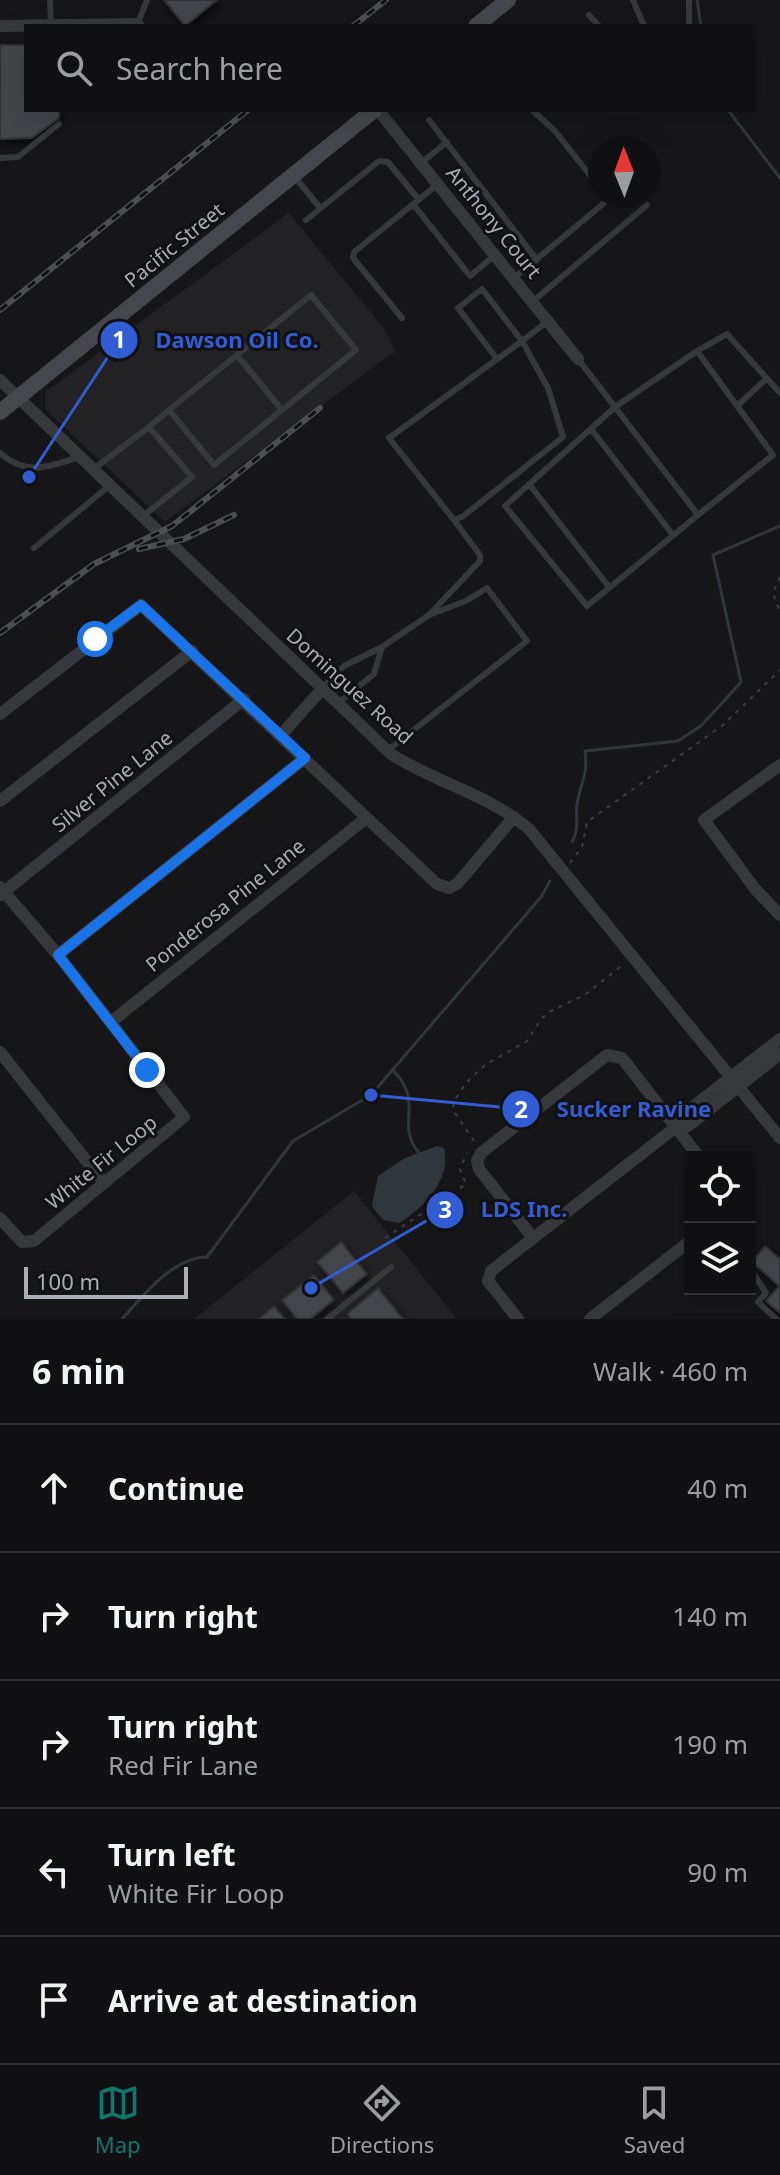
<!DOCTYPE html>
<meta charset="utf-8">
<style>
:root{--surface:#101012;--page:#1e1e20;--text:#f1f3f6;--muted:#9c9d9f;--line:#303032;--accent:#0f766e}
body{margin:0;font-family:"Noto Sans",sans-serif;background:var(--page);color:var(--text)}
.controls{position:absolute;right:24px;bottom:24px;display:grid;overflow:hidden;border-radius:0px;box-shadow:0 8px 32px #0002}
.controls button{width:72px;height:72px;display:grid;place-items:center;padding:0;border:0;border-bottom:2px solid var(--line);background:var(--surface);color:var(--text);font:40px sans-serif}
.compass{position:absolute;left:588px;top:136px;width:72px;height:72px;border-radius:50%;background:var(--surface);box-shadow:0 8px 32px #0002;rotate:359deg}
.scale{position:absolute;left:24px;bottom:20px;width:164px;box-sizing:border-box;padding-left:8px;border:4px solid #a9aeb7;border-top:0;font-size:22px;line-height:28px;white-space:nowrap;color:#a9aeb7;-webkit-text-stroke:6px #111113;paint-order:stroke}
.stop{position:absolute;width:24px;height:24px;margin:-18px;border:6px solid #1a73e8;border-radius:50%;background:#fff}
.stop.end{background:#1a73e8;border-color:#fff;box-shadow:0 2px 8px #0008}
.list{margin:0;padding:0;list-style:none}
h2{display:flex;justify-content:space-between;align-items:center;height:104px;margin:0;padding:0 32px;font-size:34px}
h2 small{font-size:26px;font-weight:400;color:var(--muted)}
.list li{display:grid;grid-template-columns:52px 1fr auto;gap:24px;align-items:center;box-sizing:border-box;height:128px;padding:0 32px;border-top:2px solid var(--line)}
.list b{display:block;font-size:30px;white-space:nowrap}
.list p{margin:0;font-size:26px;white-space:nowrap;color:var(--muted)}
.list em{font-size:26px;font-style:normal;color:var(--muted)}
.icon{flex:none;width:44px;height:44px;fill:none;stroke:currentColor;stroke-width:2;stroke-linecap:round;stroke-linejoin:round}
.map{position:relative;flex:none;width:780px;height:1319px;overflow:hidden}
.search{position:absolute;background:var(--surface);box-shadow:0 8px 32px #0002;left:24px;right:24px;top:24px;height:88px;display:flex;align-items:center;gap:20px;box-sizing:border-box;padding:0 28px;border-radius:0px;color:var(--muted);font-size:30px}
.sheet{height:744px;background:var(--surface)}
nav{display:flex;justify-content:space-around;align-items:center;box-sizing:border-box;height:112px;border-top:2px solid var(--line);background:var(--surface);font-size:22px;color:var(--muted)}
nav a{display:grid;justify-items:center;gap:4px}
nav .on{color:var(--accent)}
.map>svg:first-child{display:block}
.built{fill:#222225}
.water{fill:#2f373d}
.lines{fill:none;stroke-linecap:round;stroke-linejoin:round}
.stream{stroke:#2f373d;stroke-width:3}
.building{fill:#434448;stroke:#303034;stroke-width:2;filter:url(#shadow)}
.path{stroke:#3d3f43;stroke-width:2;stroke-dasharray:4 6;stroke-linecap:butt}
.service{stroke:#37383c;stroke-width:6}
.minor{stroke:#37383c;stroke-width:12}
.secondary{stroke:#45474c;stroke-width:16}
.rail-casing{stroke:#4c4e53;stroke-width:6}
.rail{stroke:#111113;stroke-width:3;stroke-dasharray:9;stroke-linecap:butt}
.route{stroke:#1a73e8;stroke-width:10}
.labels{text-anchor:middle;dominant-baseline:central;stroke-width:6;stroke-linejoin:round;paint-order:stroke}
.street-label{font-size:20px;fill:#a9aeb7;stroke:#111113}
.leader{fill:none;stroke:#325cd3;stroke-width:3}
.callout-dot{fill:#325cd3;stroke:#111113;stroke-width:3}
.mark-label{font-size:24px;text-anchor:middle;font-weight:bold;fill:#fff}
.callout-label{font-size:22px;text-anchor:middle;font-weight:bold;fill:#325cd3;stroke:#111113;stroke-width:6;stroke-linejoin:round;paint-order:stroke}
</style>
<div class="map">
<svg width="780" height="1319" viewBox="0 0 780 1319">
<defs>
<filter id="shadow"><feDropShadow dx="2.5" dy="4.5" stdDeviation="4" flood-color="#0009"/></filter>
</defs>
<rect width="100%" height="100%" fill="#161618"/>
<path class="built" d="M289,213L382,326L395,351L165,522L45,409V392Z
M354,1191L457,1319H194Z"/>
<path class="water" d="M437,1146L444,1148C452,1178 424,1208 399,1223L383,1220L372,1206L378,1176L405,1158Z"/>
<g class="lines">
<path class="stream" d="M697,0L701,26
M728,110L780,178
M572,842C580,827 575,819 577,804C581,782 588,775 585,751L678,741L702,725L741,682L713,555L780,526
M393,1070C426,1105 394,1122 419,1153
M122,1319C144,1295 173,1257 207,1257L293,1141L371,1095L541,897L550,881"/>
</g>
<path class="building" d="M164,0H217L185,26Z
M0,45H26V110H59V118L32,138L0,139Z
M341,1242L367,1274L343,1293L317,1262Z
M765,1246L780,1259V1313L766,1301L779,1286L752,1262Z
M314,1275L334,1300L310,1319H297L282,1300Z
M378,1288L403,1319H351L347,1314Z
M274,1306L285,1319H259Z"/>
<g class="lines">
<path class="path" d="M780,577L773,593L780,613
M570,863L582,847L587,822L723,725L780,670
M474,1141L453,1110L454,1101L466,1083L485,1065L527,1041L542,1018L551,1011L586,994L624,964
M385,1238L466,1184L460,1169L467,1153"/>
<path class="service" d="M50,0L51,25
M633,0L644,26
M689,0V26
M589,15L599,26
M138,23L147,0
M532,110L555,131L600,188
M429,120L537,260
M0,158L18,157L59,124
M421,163L447,142
M295,177L320,208
M413,204L470,276L495,255
M306,220L379,161L388,162L419,200
M514,278L609,199L607,196
M532,302L647,205
M402,318L353,258L354,252L438,184
M697,351L727,334L780,393
M237,355L282,410
M497,359L458,308L482,289L522,341L389,438L454,520L462,517L563,437L548,388L522,341L548,321
M578,359L698,515L587,606L505,506L615,407L697,351L773,455L698,515
M737,406L767,378
M149,427L169,410L311,295L356,350L214,465L169,410
M591,429L673,535
M0,453C25,476 50,467 78,457
M92,470L149,427L192,477L143,516
M529,484L609,587
M34,548L109,486
M429,615L480,561V555L454,520
M323,687L344,666L382,647
M337,704L374,674L382,647L429,615L466,601L487,588L527,641L388,750
M753,1273L766,1293L758,1302L776,1319
M327,1319L391,1267"/>
<path class="minor" d="M0,26L138,24
M378,110L578,359
M0,380L391,754C436,783 488,794 529,829L780,1138
M0,714L141,605L437,884L449,888L457,884L514,817
M281,735L322,689
M780,765L704,820L756,890L780,915
M0,801L192,651
M0,887L58,955L184,1117L34,1241L22,1242L0,1218
M0,895L244,699
M58,955L305,758
M111,1022L365,819
M0,1052L104,1183
M676,1127L688,1126L780,1054
M533,1238L479,1169L477,1161L481,1153L607,1055L622,1058L699,1157
M518,1319L488,1281L491,1271L676,1127L681,1116L780,1039
M590,1319L690,1241"/>
<path class="secondary" d="M476,26L508,0
M0,412L374,110"/>
<defs>
<path id="rail" d="M353,26L386,0
M0,310L248,110
M139,549L184,539L234,515
M0,633L94,564L172,526L320,408"/>
</defs>
<use href="#rail" class="rail-casing"/>
<use href="#rail" class="rail"/>
</g>
<g class="lines">
<path class="route" d="M95,639L141,605L305,758L58,955L147,1070"/>
</g>
<g class="labels">
<g class="street-label">
<text transform="translate(494 222) rotate(51)">Anthony Court</text>
<text transform="translate(174 245) rotate(-39)">Pacific Street</text>
<text transform="translate(350 686) rotate(42)">Dominguez Road</text>
<text transform="translate(112 781) rotate(-39)">Silver Pine Lane</text>
<text transform="translate(225 905) rotate(-39)">Ponderosa Pine Lane</text>
<text transform="translate(101 1162) rotate(-39)">White Fir Loop</text>
</g>
</g>
<path class="leader" d="M29 477L119 340M371 1095L521 1109M311 1288L445 1210"/>
<g class="callout-dot">
<circle cx="29" cy="477" r="8"/>
<circle cx="371" cy="1095" r="8"/>
<circle cx="311" cy="1288" r="8"/>
<circle cx="119" cy="340" r="20"/>
<circle cx="521" cy="1109" r="20"/>
<circle cx="445" cy="1210" r="20"/>
</g>
<g class="mark-label">
<text x="119" y="348">1</text>
<text x="521" y="1118">2</text>
<text x="445" y="1218">3</text>
</g>
<g class="callout-label">
<text x="237" y="348">Dawson Oil Co.</text>
<text x="634" y="1117">Sucker Ravine</text>
<text x="524" y="1217">LDS Inc.</text>
</g>
</svg>
<div class="controls">
<button><svg class="icon" aria-label="locate" viewBox="0 0 24 24"><circle cx="12" cy="12" r="6"/><path d="M12 2v4M12 18v4M2 12h4M18 12h4"/></svg></button>
<button><svg class="icon" aria-label="layers" viewBox="0 0 24 24"><path d="M12 4l9 5-9 5-9-5zM3 14l9 5 9-5"/></svg></button>
</div>
<svg class="compass" viewBox="-18 -18 36 36"><path d="M0-13l5 13h-10z" fill="#e53935"/><path d="M0 13l5-13h-10z" fill="#9c9d9f"/></svg>
<div class="scale">100 m</div>
<div class="stop" style="left:95px;top:639px"></div>
<div class="stop end" style="left:147px;top:1070px"></div>
<div class="search"><svg class="icon" aria-label="search" viewBox="0 0 24 24"><circle cx="10" cy="10" r="6"/><path d="M15 15l6 6"/></svg>Search here</div>
</div>
<section class="sheet">
<h2>6 min<small>Walk · 460 m</small></h2>
<ul class="list">
<li><svg class="icon" aria-label="ahead" viewBox="0 0 24 24"><path d="M12 20V5M6 11l6-6 6 6"/></svg><div><b>Continue</b></div><em>40 m</em></li>
<li><svg class="icon" aria-label="right" viewBox="0 0 24 24"><path d="M7 20v-9h11M14 6l5 5-5 5"/></svg><div><b>Turn right</b></div><em>140 m</em></li>
<li><svg class="icon" aria-label="right" viewBox="0 0 24 24"><path d="M7 20v-9h11M14 6l5 5-5 5"/></svg><div><b>Turn right</b><p>Red Fir Lane</p></div><em>190 m</em></li>
<li><svg class="icon" aria-label="left" viewBox="0 0 24 24"><path d="M17 20v-9H6M10 6l-5 5 5 5"/></svg><div><b>Turn left</b><p>White Fir Loop</p></div><em>90 m</em></li>
<li><svg class="icon" aria-label="arrive" viewBox="0 0 24 24"><path d="M6 21V4h12l-3 4 3 4H6"/></svg><div><b>Arrive at destination</b></div></li>
</ul>
</section>
<nav>
<a class="on"><svg class="icon" aria-label="map" viewBox="0 0 24 24"><path d="M3 6l6-2 6 2 6-2v14l-6 2-6-2-6 2zM9 4v14M15 6v14"/></svg>Map</a>
<a><svg class="icon" aria-label="directions" viewBox="0 0 24 24"><path d="M12 3l9 9-9 9-9-9zM9 14v-3h6M13 9l2 2-2 2"/></svg>Directions</a>
<a><svg class="icon" aria-label="saved" viewBox="0 0 24 24"><path d="M7 4h10v16l-5-4-5 4z"/></svg>Saved</a>
</nav>
